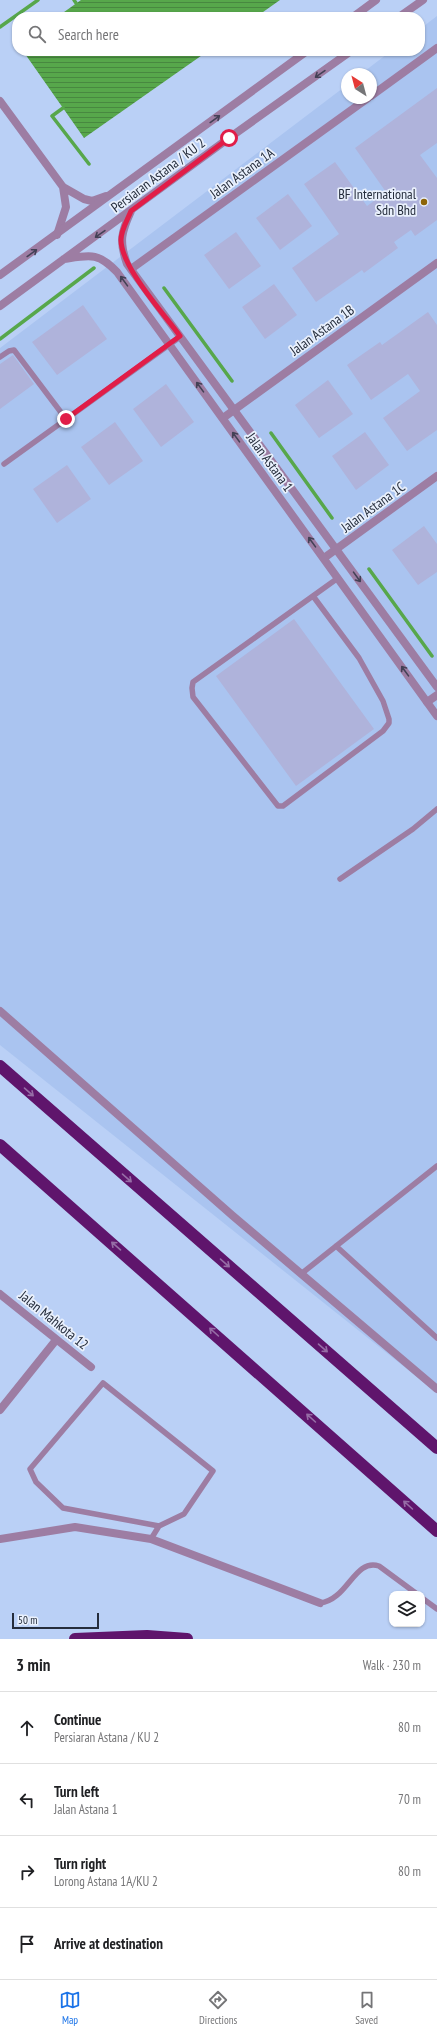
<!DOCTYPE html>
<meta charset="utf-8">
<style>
:root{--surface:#fff;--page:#f2f2f2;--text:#202124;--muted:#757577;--line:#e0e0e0;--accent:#1a73e8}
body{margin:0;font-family:"PT Sans Narrow",sans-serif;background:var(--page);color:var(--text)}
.controls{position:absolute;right:12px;bottom:12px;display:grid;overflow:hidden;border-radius:8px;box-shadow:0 1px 3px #0004}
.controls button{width:36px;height:36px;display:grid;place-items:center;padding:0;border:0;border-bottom:1px solid var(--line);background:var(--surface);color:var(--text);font:20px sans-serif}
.compass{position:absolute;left:341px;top:68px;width:36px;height:36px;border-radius:50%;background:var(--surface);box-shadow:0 1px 3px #0004;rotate:324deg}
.scale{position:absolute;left:12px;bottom:10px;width:87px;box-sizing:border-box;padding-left:4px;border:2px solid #252d3c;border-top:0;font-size:11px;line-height:14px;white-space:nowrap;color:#252d3c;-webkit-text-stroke:3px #e9f0fc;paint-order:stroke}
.stop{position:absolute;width:12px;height:12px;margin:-9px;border:3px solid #e11d48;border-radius:50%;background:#fff}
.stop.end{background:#e11d48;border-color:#fff;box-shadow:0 1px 4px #0008}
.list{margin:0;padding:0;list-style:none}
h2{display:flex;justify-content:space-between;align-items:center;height:52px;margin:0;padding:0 16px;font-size:17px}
h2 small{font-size:13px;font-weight:400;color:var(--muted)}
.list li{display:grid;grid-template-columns:26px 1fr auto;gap:12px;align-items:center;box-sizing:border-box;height:72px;padding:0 16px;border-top:1px solid var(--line)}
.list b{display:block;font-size:15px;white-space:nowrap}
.list p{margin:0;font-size:13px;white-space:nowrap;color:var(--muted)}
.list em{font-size:13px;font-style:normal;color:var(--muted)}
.icon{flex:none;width:22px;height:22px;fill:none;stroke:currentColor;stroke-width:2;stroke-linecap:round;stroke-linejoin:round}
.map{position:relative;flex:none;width:437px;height:1639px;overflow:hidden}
.search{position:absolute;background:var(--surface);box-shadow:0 1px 3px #0004;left:12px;right:12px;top:12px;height:44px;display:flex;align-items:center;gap:10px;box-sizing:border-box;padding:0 14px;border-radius:16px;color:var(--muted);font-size:15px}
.sheet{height:340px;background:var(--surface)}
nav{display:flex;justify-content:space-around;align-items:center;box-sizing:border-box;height:56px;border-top:1px solid var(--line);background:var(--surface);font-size:11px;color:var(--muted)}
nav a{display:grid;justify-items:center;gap:2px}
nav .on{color:var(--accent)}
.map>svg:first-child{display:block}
.built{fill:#aac4f0}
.water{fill:url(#water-rules)}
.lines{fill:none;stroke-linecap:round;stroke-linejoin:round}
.stream{stroke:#57a74b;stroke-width:3.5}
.building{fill:#afb3db}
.service{stroke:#9d7da3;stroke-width:5.5}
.minor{stroke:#9d7da3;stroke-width:8}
.tertiary{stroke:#9d7da3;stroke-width:8}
.motorway{stroke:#5f156c;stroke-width:12}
.oneway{stroke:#434156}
.oneway2{stroke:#966da6}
.route{stroke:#e11d48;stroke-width:5}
.poi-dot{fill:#8d6508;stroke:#e9f0fc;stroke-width:1.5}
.labels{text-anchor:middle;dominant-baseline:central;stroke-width:3.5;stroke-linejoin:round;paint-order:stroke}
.street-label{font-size:14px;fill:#252d3c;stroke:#e9f0fc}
.poi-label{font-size:14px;fill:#252d3c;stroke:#e9f0fc;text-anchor:end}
</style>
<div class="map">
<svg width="437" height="1639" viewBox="0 0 437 1639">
<defs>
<pattern id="water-rules" width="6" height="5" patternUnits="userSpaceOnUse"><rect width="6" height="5" fill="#57a74b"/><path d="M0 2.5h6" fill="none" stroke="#488840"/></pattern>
</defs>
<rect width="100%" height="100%" fill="#bad0f6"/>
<path class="built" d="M437,16V1393L0,1045V348L347,85V98H371V74H361L391,51H420V29Z"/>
<path class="water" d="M81,0H280L256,17H57Z
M23,51H208L84,138Z"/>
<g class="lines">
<path class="stream" d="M74,0L76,3
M0,27L38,0
M63,108L52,116L89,164
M164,288L232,381
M0,339L94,268
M271,433L332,518
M369,569L432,656"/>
</g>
<path class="building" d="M437,88V143L420,155L437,178V220L415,236L411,230L394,242L398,248L364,273L362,270L316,302L292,268L339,234L304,184L335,162L367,206L386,192L355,148Z
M288,194L312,226L280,250L256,218Z
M236,232L261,266L229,289L204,255Z
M274,284L297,315L265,339L242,307Z
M83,305L107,339L57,375L32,342Z
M428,312L437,325V430L407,451L383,418L420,391L408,374L371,400L347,365L380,342L382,345Z
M13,355L34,384L0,409V364Z
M328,380L353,414L319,438L295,405Z
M166,384L194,422L161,447L133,409Z
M115,422L143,461L109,485L81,447Z
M365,432L389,465L356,490L332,456Z
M67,465L91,499L57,523L33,489Z
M424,526L437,544V572L418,585L392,550Z
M294,619L374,729L296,786L216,676Z"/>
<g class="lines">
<path class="service" d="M0,357L9,351L14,350L66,419
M4,464L180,337
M313,596L359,658L383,701L389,719V723L383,731L283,806H278L193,697L192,688L193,682L338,578
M340,879L413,829L437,809
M336,1246L437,1338
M301,1274L437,1166
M151,1539L159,1526L184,1514L213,1471L103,1383L30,1469L36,1482L63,1508L159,1526
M422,1598L437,1609
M320,1603C348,1600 354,1558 379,1566L417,1594"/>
<path class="minor" d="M371,96L437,48
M0,101L63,187L84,199L92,201L106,196
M57,235L66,207L63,187
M131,269L368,98
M223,418L437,263
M324,558L437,476
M427,702L437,695
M0,1011L233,1216L437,1389
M0,1294L91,1367
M0,1410L56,1340
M0,1539L75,1527L151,1539L320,1603"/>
<path class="tertiary" d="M353,17L376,0
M399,17L423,0
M131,211C121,233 119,241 127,264L437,687
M64,259C90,255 98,252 117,272L437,716
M0,275L307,51
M0,306L229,138L351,51"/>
<path class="motorway" d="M0,1066L437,1448
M0,1145L437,1531
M75,1639L147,1636L187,1639"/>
</g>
<defs><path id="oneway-shaft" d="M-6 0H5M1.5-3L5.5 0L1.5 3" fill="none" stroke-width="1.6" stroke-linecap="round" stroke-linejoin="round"/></defs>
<g class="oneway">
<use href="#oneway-shaft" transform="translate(320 74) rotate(145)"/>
<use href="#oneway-shaft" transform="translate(215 119) rotate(-36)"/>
<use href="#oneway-shaft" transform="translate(100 234) rotate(145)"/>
<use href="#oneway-shaft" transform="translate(32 253) rotate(-36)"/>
<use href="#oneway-shaft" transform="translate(124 281) rotate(-126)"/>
<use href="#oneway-shaft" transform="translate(200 387) rotate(-126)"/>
<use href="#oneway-shaft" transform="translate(236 437) rotate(-126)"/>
<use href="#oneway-shaft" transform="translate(312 542) rotate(-126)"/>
<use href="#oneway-shaft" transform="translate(357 577) rotate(54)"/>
<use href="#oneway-shaft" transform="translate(405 671) rotate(-126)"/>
</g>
<g class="oneway2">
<use href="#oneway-shaft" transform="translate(29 1092) rotate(41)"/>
<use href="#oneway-shaft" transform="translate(127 1178) rotate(41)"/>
<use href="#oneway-shaft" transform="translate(116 1246) rotate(-139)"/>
<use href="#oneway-shaft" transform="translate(225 1263) rotate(41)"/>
<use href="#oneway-shaft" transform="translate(214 1332) rotate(-138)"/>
<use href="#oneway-shaft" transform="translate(323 1348) rotate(41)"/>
<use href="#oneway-shaft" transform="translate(311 1418) rotate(-138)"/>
<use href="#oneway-shaft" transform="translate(408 1505) rotate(-138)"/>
</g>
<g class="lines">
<path class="route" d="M66,419L180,336C164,314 121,267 121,240C121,230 127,221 131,211L229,138"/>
</g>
<circle class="poi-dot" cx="424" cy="202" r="4"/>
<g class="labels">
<g class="street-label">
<text transform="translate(242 173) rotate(-36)">Jalan Astana 1A</text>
<text transform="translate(158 175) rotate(-37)">Persiaran Astana / KU 2</text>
<text transform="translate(322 330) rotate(-36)">Jalan Astana 1B</text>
<text transform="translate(270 462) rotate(54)">Jalan Astana 1</text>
<text transform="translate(373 507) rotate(-36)">Jalan Astana 1C</text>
<text transform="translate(54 1320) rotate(39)">Jalan Mahkota 12</text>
</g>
<g class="poi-label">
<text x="416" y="194">BF International<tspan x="416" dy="16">Sdn Bhd</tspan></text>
</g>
</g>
</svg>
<div class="controls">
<button><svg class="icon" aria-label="layers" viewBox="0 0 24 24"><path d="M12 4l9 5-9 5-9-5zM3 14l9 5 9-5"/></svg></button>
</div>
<svg class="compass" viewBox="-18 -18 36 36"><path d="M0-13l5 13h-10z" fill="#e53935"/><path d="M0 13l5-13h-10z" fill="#757577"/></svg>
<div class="scale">50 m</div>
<div class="stop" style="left:229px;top:138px"></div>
<div class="stop end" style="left:66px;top:419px"></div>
<div class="search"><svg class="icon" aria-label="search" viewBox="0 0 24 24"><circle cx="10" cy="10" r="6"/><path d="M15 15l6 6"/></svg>Search here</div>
</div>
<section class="sheet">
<h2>3 min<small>Walk · 230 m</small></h2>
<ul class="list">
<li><svg class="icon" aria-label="ahead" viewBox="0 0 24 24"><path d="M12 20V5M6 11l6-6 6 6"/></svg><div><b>Continue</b><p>Persiaran Astana / KU 2</p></div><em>80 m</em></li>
<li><svg class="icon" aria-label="left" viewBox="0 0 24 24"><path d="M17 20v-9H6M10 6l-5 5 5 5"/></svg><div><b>Turn left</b><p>Jalan Astana 1</p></div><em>70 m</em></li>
<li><svg class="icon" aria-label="right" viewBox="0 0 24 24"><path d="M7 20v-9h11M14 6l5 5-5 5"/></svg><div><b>Turn right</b><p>Lorong Astana 1A/KU 2</p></div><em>80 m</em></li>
<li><svg class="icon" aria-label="arrive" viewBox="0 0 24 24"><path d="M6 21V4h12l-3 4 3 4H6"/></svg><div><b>Arrive at destination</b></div></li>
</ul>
</section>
<nav>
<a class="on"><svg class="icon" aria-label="map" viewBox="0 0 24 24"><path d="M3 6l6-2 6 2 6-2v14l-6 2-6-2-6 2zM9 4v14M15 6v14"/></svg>Map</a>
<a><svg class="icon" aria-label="directions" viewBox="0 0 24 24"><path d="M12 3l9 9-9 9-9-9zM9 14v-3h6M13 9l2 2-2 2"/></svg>Directions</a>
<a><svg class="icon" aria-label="saved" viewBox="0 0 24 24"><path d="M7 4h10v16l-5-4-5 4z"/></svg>Saved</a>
</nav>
